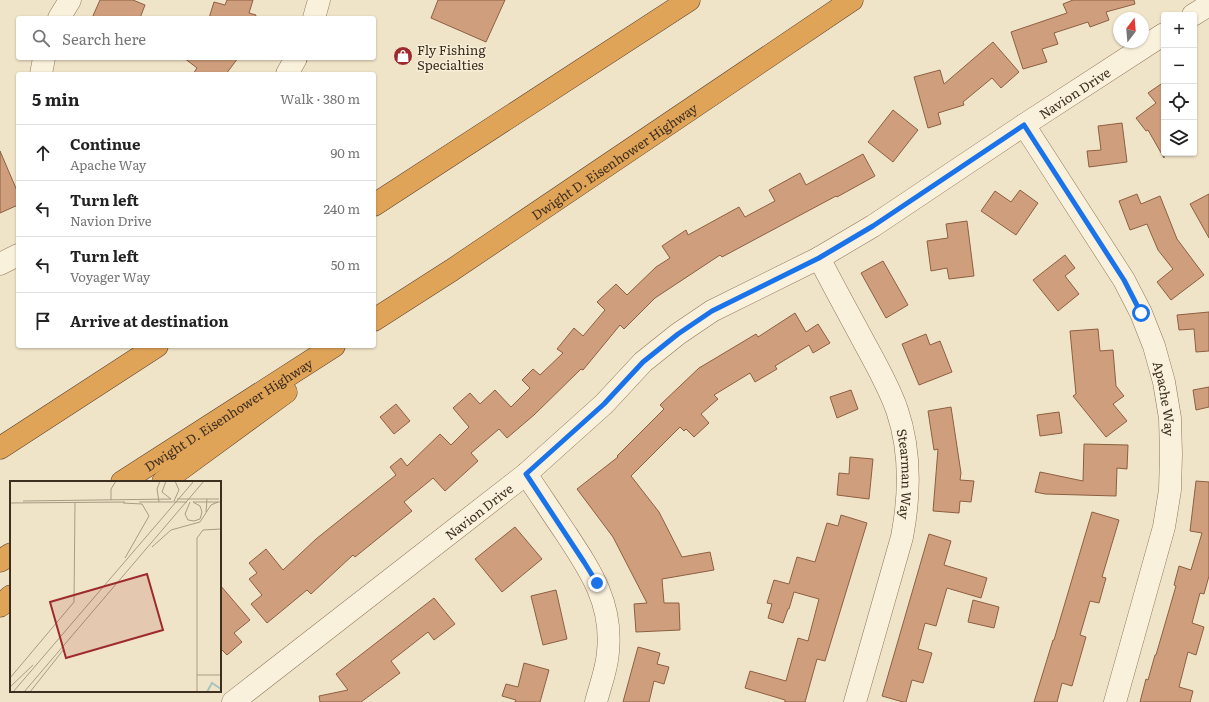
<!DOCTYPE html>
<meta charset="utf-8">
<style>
:root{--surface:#fff;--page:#f6f6f6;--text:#222;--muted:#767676;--line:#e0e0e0}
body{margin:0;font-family:Literata,serif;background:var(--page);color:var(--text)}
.controls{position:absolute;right:12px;top:12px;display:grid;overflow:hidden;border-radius:4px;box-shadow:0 1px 3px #0004}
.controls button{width:36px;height:36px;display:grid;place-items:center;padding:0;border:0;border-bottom:1px solid var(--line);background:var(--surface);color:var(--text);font:20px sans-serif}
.compass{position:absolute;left:1113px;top:12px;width:36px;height:36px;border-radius:50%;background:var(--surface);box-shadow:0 1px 3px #0004;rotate:16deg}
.stop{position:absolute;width:12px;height:12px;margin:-9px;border:3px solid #1a73e8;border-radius:50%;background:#fff}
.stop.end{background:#1a73e8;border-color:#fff;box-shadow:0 1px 4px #0008}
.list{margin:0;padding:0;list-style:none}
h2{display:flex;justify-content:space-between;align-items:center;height:52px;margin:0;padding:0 16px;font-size:17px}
h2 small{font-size:13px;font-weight:400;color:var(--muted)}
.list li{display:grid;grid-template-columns:26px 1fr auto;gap:12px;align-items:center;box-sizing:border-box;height:56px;padding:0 16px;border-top:1px solid var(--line)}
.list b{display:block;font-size:15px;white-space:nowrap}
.list p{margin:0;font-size:13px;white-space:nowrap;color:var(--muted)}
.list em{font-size:13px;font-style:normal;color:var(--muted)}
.icon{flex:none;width:22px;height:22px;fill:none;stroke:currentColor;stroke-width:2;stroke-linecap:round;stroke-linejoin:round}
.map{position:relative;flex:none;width:1209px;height:702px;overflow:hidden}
.search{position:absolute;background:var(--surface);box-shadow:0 1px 3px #0004;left:16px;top:16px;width:360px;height:44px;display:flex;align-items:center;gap:10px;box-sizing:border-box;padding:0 14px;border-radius:4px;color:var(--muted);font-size:15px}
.panel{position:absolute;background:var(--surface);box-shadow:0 1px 3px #0004;left:16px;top:72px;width:360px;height:276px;border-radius:4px}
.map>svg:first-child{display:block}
.building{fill:#cf9f7d;stroke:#8d5f41}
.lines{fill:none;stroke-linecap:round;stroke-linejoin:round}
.minor-casing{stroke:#8d765c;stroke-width:23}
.highway-casing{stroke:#5b4430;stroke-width:23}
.minor{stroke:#faf1dc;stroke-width:22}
.highway{stroke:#e0a458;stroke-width:22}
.route{stroke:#1a73e8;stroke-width:5}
.labels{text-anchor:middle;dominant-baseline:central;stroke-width:3;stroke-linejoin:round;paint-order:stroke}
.poi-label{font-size:13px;fill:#3d2e20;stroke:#f7eed8;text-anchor:start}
.street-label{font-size:13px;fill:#3d2e20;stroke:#f7eed8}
.inset-river{fill:none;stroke:#a9c4bc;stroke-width:2}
.inset-road{fill:none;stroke:#a89b85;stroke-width:1}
.view{fill:#9e2a2b;fill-opacity:0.15;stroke:#9e2a2b;stroke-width:2}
.inset-edge{fill:none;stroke:#3d2e20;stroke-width:2}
</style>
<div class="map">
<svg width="1209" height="702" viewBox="0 0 1209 702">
<rect width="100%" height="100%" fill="#f0e4c8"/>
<path class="building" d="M100,0H133L145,5L140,18H92Z
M227,0H253L249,13L256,15L255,18H209L214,2L225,5Z
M438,0H505L486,42L431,18Z
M1073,0H1134L1135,4L1106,12L1109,20L1090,27L1088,22L1054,33L1058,44L1042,49L1047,62L1023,69L1011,32L1067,13L1063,4Z
M993,42L1019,72L1001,88L992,78L963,102L964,105L938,113L941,124L928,128L914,77L940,70L944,84Z
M184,58H238L226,74H193L197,68Z
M1164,82V158L1148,130L1146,131L1136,118L1156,103L1148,93Z
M893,110L918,130L893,162L868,142Z
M1122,123L1127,162L1089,167L1087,151L1101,150L1098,126Z
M0,151L18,193V205L0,213Z
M863,154L875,176L837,197L836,196L722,257L720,255L655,298L624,329L620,325L583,370L581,369L534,415L507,438L499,429L471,453L478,461L445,491L433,478L404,502L412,511L355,557L353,555L311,594L307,590L267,623L251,604L262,595L249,579L257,573L249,563L266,549L283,570L316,539L396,475L390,467L401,458L407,466L440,434L451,445L469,427L453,408L470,393L480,404L495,390L511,407L530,388L522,380L533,369L540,375L563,353L557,349L574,328L583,336L605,310L597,302L616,284L627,295L656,267L670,258L662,246L686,230L688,235L739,207L745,217L775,201L769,190L800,173L806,185Z
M1020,190L1038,203L1016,235L981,211L995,191L1011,202Z
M1137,194L1141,204L1160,196L1177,239L1204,275L1171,300L1157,282L1173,269L1158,250L1147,224L1130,230L1119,201Z
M1209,194V238L1190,204Z
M967,221L974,276L949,279L947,268L931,271L927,241L948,238L946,224Z
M1065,255L1075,268L1065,276L1079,294L1058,311L1033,280Z
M883,261L908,305L886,318L861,273Z
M1209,312V351L1196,352L1194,329L1179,330L1177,315Z
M795,313L806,332L818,324L830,343L813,353L809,345L775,366L777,369L755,382L750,373L714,395L718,399L701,414L709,423L694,437L686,429L684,431L680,427L631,476L659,512L682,557L710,552L714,570L662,579L664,603H679L680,630L636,632L634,604L647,603L613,537L577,489L618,457L617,456L664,409L660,405L699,368L756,334L758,337Z
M1098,329L1100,351L1113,350L1116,386L1124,396L1113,404L1127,421L1106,437L1073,396L1076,394L1070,331Z
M926,334L930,345L940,341L952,372L919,385L902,344Z
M1209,387V407L1196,410L1193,390Z
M851,390L858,409L837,418L830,397Z
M396,404L410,421L394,434L380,417Z
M951,407L961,473L960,480L974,481L971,502L960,501L959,513L933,511L938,449L934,450L928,411Z
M1059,412L1062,433L1040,436L1037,415Z
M1084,444L1128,445L1127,469L1117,468L1116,496L1045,494L1035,492L1040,472L1083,481Z
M850,457L873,459L869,499L837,495L839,473L849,474Z
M1196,481L1209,482V576L1204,594L1200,593L1192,623L1204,627L1196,655L1188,652L1179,687L1193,691L1190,702H1140L1146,679L1148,680L1155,655H1156L1176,586L1174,585L1179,566L1191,570L1202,533L1190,531Z
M1092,512L1119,520L1102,577L1106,578L1099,603L1090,601L1080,635L1086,637L1072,686L1062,683L1057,702H1034L1053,640H1054Z
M841,515L867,523L825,661L817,659L805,702H785V700L745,688L750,671L786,681L798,638L808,641L819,599L794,592L789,609H788L783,623L768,618L772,604L767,603L774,580L789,584L797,557L815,562L827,523L838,526Z
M515,527L542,559L502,592L475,559Z
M929,534L951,541L944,565L987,578L981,598L947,588L936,626L925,623L918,649L932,653L923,683L912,680L906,702H903L882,696Z
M220,585L250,620L234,633L242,642L227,655L220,648Z
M556,590L567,639L543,645L531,596Z
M434,598L455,624L434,640L428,632L391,661L400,673L361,702H320L319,696L348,690L336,674Z
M973,600L999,607L994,628L968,622Z
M638,647L660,653L657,664L669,667L664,684L654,681L649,702H623Z
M524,663L549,670L540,702H515L516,700L502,696L506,684L518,687Z"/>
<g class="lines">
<defs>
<g id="minor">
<path d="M1193,15L1209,5"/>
<path d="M59,18L70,0"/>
<path d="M314,18L319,0"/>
<path d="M41,74L44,58"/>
<path d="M287,74L296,58"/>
<path id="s1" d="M1024,125L1124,280L1141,313L1154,346L1164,382L1170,418L1171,454L1170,490L1164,527L1115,702"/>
<path id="s2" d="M819,258C834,287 850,316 865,344C877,366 889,387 897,410C911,451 910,495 902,537L855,702"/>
<path d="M0,264L18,255"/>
<path d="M526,474C539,493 552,513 565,532C590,570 613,603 608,652C607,669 600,686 596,702"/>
<path id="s3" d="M233,702L526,474L604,404L643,362L678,334L712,311L819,258L873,226L1024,125L1164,34"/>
</g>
<g id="highway">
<path d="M374,205L689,0"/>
<path id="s4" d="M374,320L452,270L852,0"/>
<path d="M0,448L157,346"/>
<path id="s5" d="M122,482L334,346"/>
<path d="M163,482L286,392"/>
<path d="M0,561L11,554"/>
<path d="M0,606L11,596"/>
</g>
</defs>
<use href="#minor" class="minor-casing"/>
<use href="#highway" class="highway-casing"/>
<use href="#minor" class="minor"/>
<use href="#highway" class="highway"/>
</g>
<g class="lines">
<path class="route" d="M597,583L584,562L526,474L604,404L643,362L678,334L712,311L819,258L873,226L1024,125L1124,280L1141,313"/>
</g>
<defs>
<symbol id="shop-disc" viewBox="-11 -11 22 22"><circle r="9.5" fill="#9e2a2b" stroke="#f7eed8"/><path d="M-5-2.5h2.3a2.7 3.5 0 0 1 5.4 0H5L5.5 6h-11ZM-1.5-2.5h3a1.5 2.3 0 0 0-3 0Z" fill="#fff"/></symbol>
</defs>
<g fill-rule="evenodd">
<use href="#shop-disc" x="392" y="45" width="22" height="22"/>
</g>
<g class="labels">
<g class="poi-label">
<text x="417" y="49">Fly Fishing<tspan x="417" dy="15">Specialties</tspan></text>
</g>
<g class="street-label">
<text stroke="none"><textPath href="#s3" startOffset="1043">Navion Drive</textPath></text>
<text stroke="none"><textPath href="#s4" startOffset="288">Dwight D. Eisenhower Highway</textPath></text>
<text stroke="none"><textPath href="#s1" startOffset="311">Apache Way</textPath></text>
<text stroke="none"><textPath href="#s5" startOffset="126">Dwight D. Eisenhower Highway</textPath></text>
<text stroke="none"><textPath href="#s2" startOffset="236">Stearman Way</textPath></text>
<text stroke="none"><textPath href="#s3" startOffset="311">Navion Drive</textPath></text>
</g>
</g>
<g transform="translate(10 481)">
<rect width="211" height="211" fill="#f0e4c8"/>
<path class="inset-river" d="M197,211L202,202L211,208"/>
<path class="inset-road" d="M156,0L152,11L161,18M167,18H209M101,19V8L106,0M13,20L161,18M164,20L169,9L165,0M129,21H177M149,21L147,8L150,0M180,21L175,33L178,39L184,40L190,38L192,31L190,25L183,21M183,21H211M0,22L115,21M113,22L132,23L139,35L115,77M196,31L197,18M142,66L161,49L190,41L201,24L208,21M187,194H211M0,197L64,121L65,22M0,206L23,184M3,211L184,0M14,211L194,0M20,211L54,168M187,211V57L193,49L211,48"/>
<path class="view" d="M137,93L153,149L56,177L40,121Z"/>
<rect width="211" height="211" class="inset-edge"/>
</g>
</svg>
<div class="controls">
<button>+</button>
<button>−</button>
<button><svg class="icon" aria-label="locate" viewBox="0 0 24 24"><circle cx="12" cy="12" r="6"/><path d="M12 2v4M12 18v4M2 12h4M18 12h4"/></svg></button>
<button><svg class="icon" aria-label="layers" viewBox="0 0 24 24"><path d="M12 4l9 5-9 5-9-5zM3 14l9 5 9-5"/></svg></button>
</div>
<svg class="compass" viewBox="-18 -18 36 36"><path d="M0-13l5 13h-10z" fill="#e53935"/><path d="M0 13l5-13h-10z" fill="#767676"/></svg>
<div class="stop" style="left:1141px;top:313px"></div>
<div class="stop end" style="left:597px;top:583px"></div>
<div class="search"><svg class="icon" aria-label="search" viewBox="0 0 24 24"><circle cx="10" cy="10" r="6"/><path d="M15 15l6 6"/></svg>Search here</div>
<section class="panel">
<h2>5 min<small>Walk · 380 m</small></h2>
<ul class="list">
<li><svg class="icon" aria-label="ahead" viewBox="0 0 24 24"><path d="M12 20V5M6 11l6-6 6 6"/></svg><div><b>Continue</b><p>Apache Way</p></div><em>90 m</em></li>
<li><svg class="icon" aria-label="left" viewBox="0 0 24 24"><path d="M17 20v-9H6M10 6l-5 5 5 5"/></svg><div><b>Turn left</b><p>Navion Drive</p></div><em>240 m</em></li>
<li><svg class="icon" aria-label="left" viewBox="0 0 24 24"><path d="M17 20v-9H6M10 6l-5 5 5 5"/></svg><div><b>Turn left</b><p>Voyager Way</p></div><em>50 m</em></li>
<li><svg class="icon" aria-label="arrive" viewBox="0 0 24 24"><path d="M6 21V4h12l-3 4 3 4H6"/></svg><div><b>Arrive at destination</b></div></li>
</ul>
</section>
</div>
